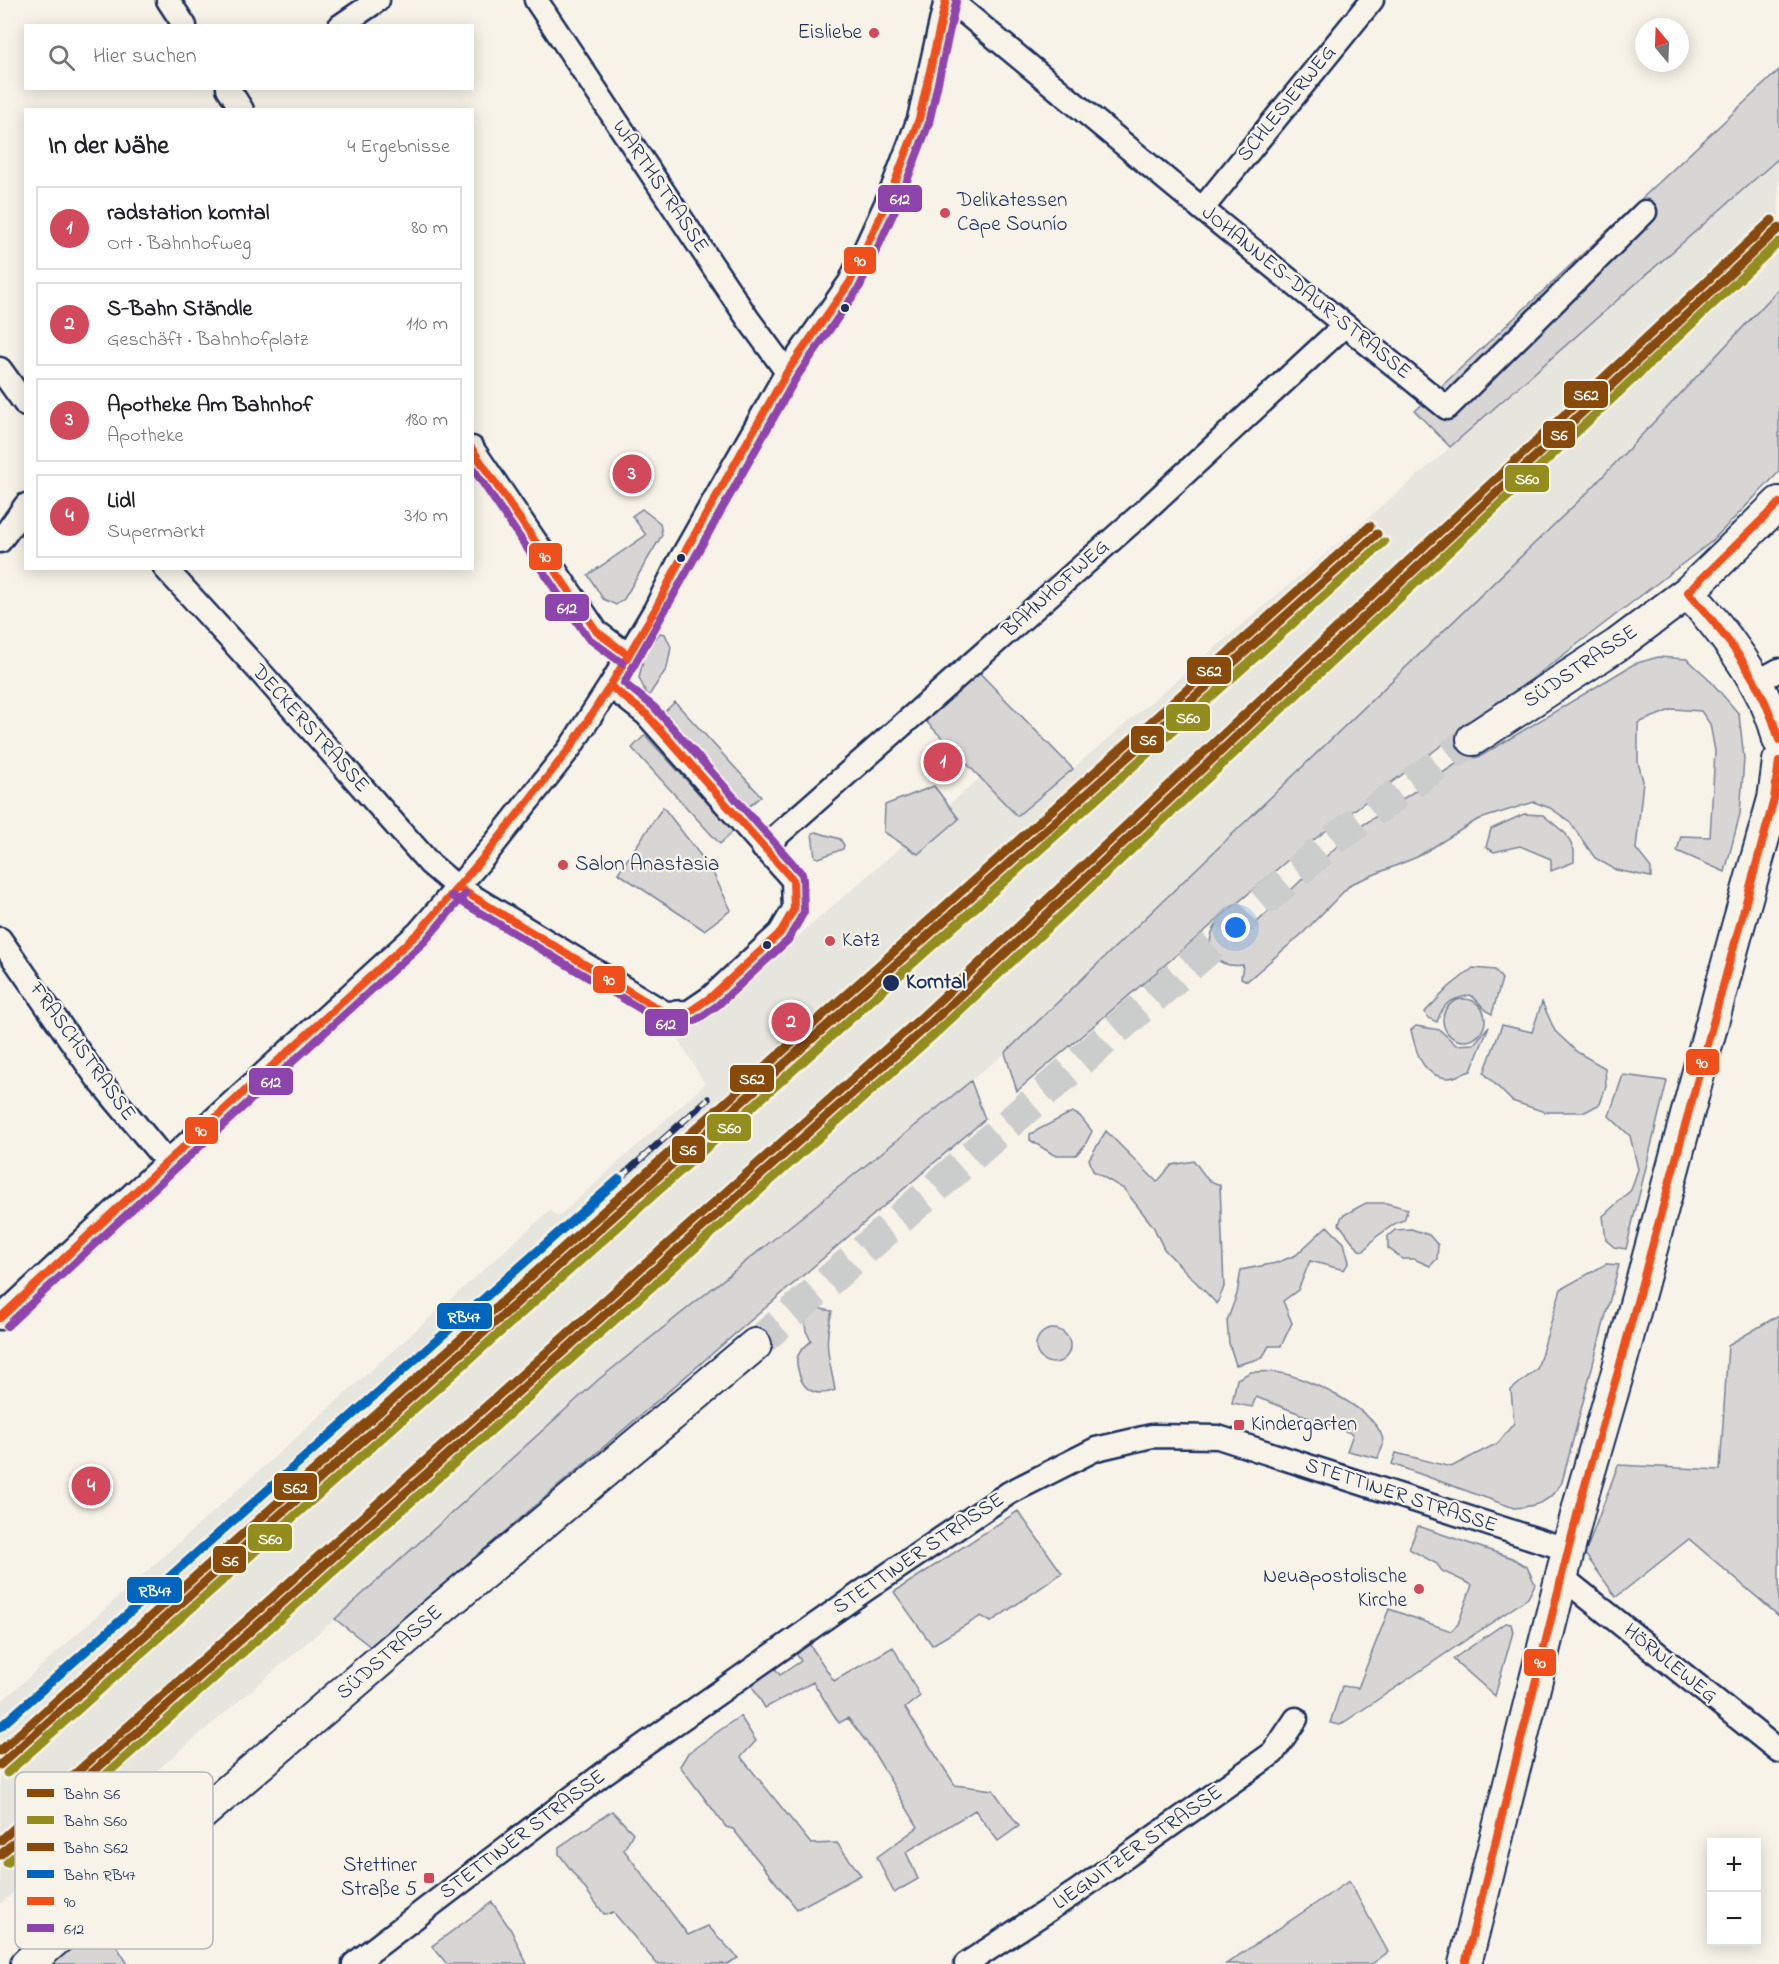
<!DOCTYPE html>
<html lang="de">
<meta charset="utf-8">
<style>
:root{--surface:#fff;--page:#f2f2f2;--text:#202124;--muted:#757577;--line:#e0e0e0;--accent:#d1495b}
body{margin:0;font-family:"Indie Flower",sans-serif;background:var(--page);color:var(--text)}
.controls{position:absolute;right:18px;bottom:18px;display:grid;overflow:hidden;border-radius:0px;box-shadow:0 3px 15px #0003}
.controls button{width:54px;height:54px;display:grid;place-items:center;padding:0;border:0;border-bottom:2px solid var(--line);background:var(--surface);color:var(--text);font:30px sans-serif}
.compass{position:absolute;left:1635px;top:18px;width:54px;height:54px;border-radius:50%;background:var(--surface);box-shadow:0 3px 15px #0003;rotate:341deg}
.you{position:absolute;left:1236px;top:928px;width:21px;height:21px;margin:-15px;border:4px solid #fff;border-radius:50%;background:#1a73e8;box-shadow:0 0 0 9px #1a73e833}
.badge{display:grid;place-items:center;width:39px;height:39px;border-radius:50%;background:var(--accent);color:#fff;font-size:20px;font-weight:700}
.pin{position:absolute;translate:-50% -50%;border:3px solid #fff;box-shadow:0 2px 6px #0006}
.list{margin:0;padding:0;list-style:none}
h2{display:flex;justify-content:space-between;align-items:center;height:78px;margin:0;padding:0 24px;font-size:26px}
h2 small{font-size:20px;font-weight:400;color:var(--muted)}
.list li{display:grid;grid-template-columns:39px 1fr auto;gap:18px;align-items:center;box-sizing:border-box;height:84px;margin:0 12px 12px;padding:0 12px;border:2px solid var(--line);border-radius:0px}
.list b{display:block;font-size:22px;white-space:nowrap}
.list p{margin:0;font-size:20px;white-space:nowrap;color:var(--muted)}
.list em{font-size:20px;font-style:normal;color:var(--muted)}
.icon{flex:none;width:33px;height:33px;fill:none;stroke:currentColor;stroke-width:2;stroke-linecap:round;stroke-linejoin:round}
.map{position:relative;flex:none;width:1779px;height:1964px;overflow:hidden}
.search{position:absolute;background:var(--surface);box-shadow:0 3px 15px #0003;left:24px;top:24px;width:450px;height:66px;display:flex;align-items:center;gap:15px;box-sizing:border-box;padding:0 21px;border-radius:0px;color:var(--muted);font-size:22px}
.panel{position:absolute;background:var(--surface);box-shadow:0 3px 15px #0003;left:24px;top:108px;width:450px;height:462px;border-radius:0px}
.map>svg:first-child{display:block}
.built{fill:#e6e5de}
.green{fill:#d7d6d4;stroke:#798299;stroke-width:1.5}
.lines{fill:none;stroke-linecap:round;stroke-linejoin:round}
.secondary-tunnel{stroke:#cbcccc;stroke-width:32;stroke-dasharray:32 16;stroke-linecap:butt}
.street-casing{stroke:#1b2f5e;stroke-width:27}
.secondary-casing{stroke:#1b2f5e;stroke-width:36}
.street{stroke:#f7f3e8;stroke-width:22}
.secondary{stroke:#f7f3e8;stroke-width:32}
.rail-casing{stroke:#1b2f5e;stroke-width:7}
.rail{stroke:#f7f3e8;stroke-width:4.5;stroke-dasharray:14;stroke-linecap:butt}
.bus-1-casing{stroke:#f7f3e8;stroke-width:12}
.bus-2-casing{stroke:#f7f3e8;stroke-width:12}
.bus-1{stroke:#ef4f1a;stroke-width:8}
.bus-2{stroke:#8e44ad;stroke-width:8}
.rail-1-casing{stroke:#f7f3e8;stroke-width:14}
.rail-2-casing{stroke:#f7f3e8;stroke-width:14}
.rail-3-casing{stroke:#f7f3e8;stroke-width:14}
.rail-4-casing{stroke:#f7f3e8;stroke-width:14}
.rail-1{stroke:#874a0a;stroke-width:9}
.rail-2{stroke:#928d1d;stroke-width:9}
.rail-3{stroke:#874a0a;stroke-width:9}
.rail-4{stroke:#0065bd;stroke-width:9}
.poi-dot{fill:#d1495b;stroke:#f7f3e8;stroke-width:2}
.bus-dot{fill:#1b2f5e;stroke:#f7f3e8;stroke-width:2}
.labels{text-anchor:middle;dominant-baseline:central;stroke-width:4.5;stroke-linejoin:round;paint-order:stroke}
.poi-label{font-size:21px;fill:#1b2f5e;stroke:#f7f3e8;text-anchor:start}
.street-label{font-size:21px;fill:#1b2f5e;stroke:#f7f3e8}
.stop-label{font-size:21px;font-weight:bold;fill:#1b2f5e;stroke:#f7f3e8;text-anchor:start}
.key{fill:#f7f3e8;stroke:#b5b8bf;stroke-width:1.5}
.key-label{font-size:16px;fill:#1b2f5e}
.line-badge{stroke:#f7f3e8;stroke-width:2}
.badge-label{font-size:16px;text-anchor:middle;font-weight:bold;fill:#fff}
</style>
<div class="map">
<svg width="1779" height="1964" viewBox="0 0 1779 1964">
<rect width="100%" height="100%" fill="#f7f3e8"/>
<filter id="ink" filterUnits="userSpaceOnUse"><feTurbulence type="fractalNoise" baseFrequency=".0167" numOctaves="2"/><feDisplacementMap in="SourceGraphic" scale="12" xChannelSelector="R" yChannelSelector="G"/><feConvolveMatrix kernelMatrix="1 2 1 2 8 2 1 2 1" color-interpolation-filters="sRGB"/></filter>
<g filter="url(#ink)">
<path class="built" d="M1779,158V289L1589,491L1005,1053L598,1380L335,1619L0,1904V1703L550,1210L558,1217L705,1084L679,1040L981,777L1017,816L1450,448Z"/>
<path class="green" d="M1779,70V158L1450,447L1415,411Z
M1779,289V472L1711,542L1545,669L1296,853L1017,1091L1005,1053L1589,491Z
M642,509L660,523L662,535L624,599L616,605L603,599L588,575L646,535L632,516Z
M660,633L665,634L671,647L667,668L648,697L639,678L645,652Z
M1658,657L1687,659L1707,677L1739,714L1744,759L1740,814L1725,872L1677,851L1681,836L1710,837L1715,751L1710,724L1701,711L1673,709L1638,723V762L1643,781L1636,849L1651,868V877L1616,870L1595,858L1569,821L1550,808L1534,802L1477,820L1417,857L1351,884L1303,933L1247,981L1241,978L1243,965C1188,973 1210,890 1254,925L1352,832L1459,762L1481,756L1634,664Z
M967,660L1073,769L1017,816L921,716Z
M675,702L761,796L747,808L661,715Z
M645,735L733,831L720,844L632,748Z
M934,786L959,819L918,854L884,832L885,805Z
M663,807L711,869L731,910L704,930L618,873Z
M1524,814L1543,815L1566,834L1574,850V862L1551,871V859L1520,846L1494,852L1486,847L1491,829Z
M816,832L840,839L844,845L843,849L819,858L815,857L812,833Z
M1473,968L1495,970L1502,979L1492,1014C1483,1010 1479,1000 1470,995C1450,1000 1444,1001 1437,1022L1428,1018L1425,1012L1449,987Z
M1443 1020a21 21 0 1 1 42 0a21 21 0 1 1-42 0Z
M1542,1002L1555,1031L1577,1052L1605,1068L1606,1086L1600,1104L1585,1112H1545L1512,1101L1484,1073L1502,1025L1532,1032Z
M1416,1026L1440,1030L1456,1045L1474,1044L1489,1026L1471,1071C1464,1073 1455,1078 1448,1078C1421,1076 1416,1051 1411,1030Z
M1623,1075L1667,1081L1626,1249L1614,1247L1606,1240L1603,1216L1631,1190L1638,1169L1630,1136L1609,1116Z
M971,1081L985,1119L371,1647L335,1619L598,1380Z
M1072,1112L1080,1116L1092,1131L1085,1145L1076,1155H1054L1030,1140V1134Z
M1106,1131L1157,1182L1172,1165L1194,1161L1208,1180L1220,1185L1224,1287L1217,1304L1164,1249L1153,1226L1124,1189L1093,1171L1089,1159Z
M1366,1203H1386L1408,1209L1404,1220L1396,1223L1376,1237L1364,1251L1359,1250L1339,1224L1342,1216Z
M1327,1226L1344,1243L1349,1262L1344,1270L1310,1261L1298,1290L1283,1301L1292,1323L1281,1346H1269L1262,1358L1236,1365L1229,1343L1227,1321L1237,1294L1241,1270L1276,1263L1296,1255Z
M1411,1229L1429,1235L1438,1245L1437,1259L1430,1266L1414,1259H1403L1388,1248V1236L1395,1230Z
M1606,1264L1619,1265L1562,1482C1549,1503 1538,1506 1514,1508L1392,1464L1396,1453L1451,1467L1498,1443L1514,1423L1511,1390L1537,1369L1561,1289Z
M816,1308L832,1311C823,1348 829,1355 835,1390C818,1397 803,1392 799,1373C798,1369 796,1363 797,1359C798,1351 806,1346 811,1341L806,1331L804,1319L808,1313Z
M1779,1315V1616L1689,1539L1616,1597L1585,1554L1618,1465L1720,1470L1728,1345Z
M1036 1346a17 17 0 1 1 34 0a17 17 0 1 1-34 0Z
M1251,1372C1259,1372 1267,1371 1275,1372C1302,1375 1386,1412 1383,1445C1382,1449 1379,1454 1378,1458L1347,1451L1353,1434L1256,1397L1252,1407L1232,1403L1237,1379Z
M1018,1511L1062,1573L991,1622L981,1616L932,1645L894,1592Z
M1418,1526L1512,1558L1527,1567L1535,1584L1528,1598L1340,1725L1330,1723L1342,1686L1358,1688L1389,1609L1451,1631L1458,1624L1472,1585L1442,1571L1437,1564L1409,1549Z
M1505,1623L1511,1624L1513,1632L1495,1696L1453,1659Z
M808,1642L834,1681L893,1647L920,1696L905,1708L955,1785L993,1790L1019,1826L998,1841L975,1810L906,1852L918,1879L894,1893L877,1857L918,1827L871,1748L848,1718L839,1723L813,1682L765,1708L752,1686L774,1667L780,1675L801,1661L797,1655Z
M740,1716L756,1741L741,1757L811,1844L837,1843L861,1875L797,1909L733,1829L726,1827L680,1766L688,1753Z
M612,1811L633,1833L624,1850L688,1935L708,1926L738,1958L727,1964H657L614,1913L604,1914L559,1854V1847Z
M1349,1881L1388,1952L1372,1964H1226Z
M492,1902L511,1930L527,1964H447L432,1946Z
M97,1916L128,1964H43Z"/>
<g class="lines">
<path class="secondary-tunnel" d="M755,1345L1331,842L1473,739"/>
<defs>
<path id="street" d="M168,0L185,26
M536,0L748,319L787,372
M950,0L1202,209L1447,408L1645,212
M340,26L378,0
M228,88L242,110
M1202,209L1372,0
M0,369L26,405
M472,448L597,632L628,655
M0,541L26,505
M165,568L262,674L430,864L457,887L665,1013L689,1012L711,997L780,933L794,909L793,880L646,714L610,686
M1757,682L1779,670
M763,848L1140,515L1345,325
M0,939L97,1078L167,1162
M0,1318L167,1162L418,933L488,852L570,748L610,686L655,610L678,564L787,372L850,282L890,195L919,119L946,0
M1562,1577L1779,1751
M354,1964L603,1774L865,1590L1009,1493L1096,1449L1152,1436L1218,1437L1569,1550
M966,1964L1076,1892L1273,1753L1296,1719"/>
<path id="secondary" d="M1688,592C1723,631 1768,687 1779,740
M1473,739L1617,645L1688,592L1779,503
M27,1964L425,1622L755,1345
M1465,1964L1581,1499L1617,1375L1737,930L1774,799L1779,761"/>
</defs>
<use href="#street" class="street-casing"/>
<use href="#secondary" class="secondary-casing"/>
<use href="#street" class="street"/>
<use href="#secondary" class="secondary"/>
<defs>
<path id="rail" d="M619,1179L708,1099"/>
</defs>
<use href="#rail" class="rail-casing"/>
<use href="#rail" class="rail"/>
<defs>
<path id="bus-1" d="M472,449L597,632L628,655
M1688,592C1727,636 1763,682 1779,740
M1688,592L1779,503
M457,887L665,1013L689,1012L711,997L780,933L794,909L793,880L646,714L610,686
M0,1318L167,1162L418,933L488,852L570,748L610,686L655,610L678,564L787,372L850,282L890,195L919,119L946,0
M1465,1964L1581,1499L1617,1375L1774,799L1779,761"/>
<path id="bus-2" d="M472,467L588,638L622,663
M452,896L664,1023L695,1021L718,1005L788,940L804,912L803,880L802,874L654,707L624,683L796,378L860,286L900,199L929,123L956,2
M7,1326L174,1170L425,941L465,894"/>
</defs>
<use href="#bus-1" class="bus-1-casing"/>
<use href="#bus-2" class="bus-2-casing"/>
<use href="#bus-1" class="bus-1"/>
<use href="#bus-2" class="bus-2"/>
<defs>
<path id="rail-1" d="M0,1765L1377,534
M0,1855L931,1023L1779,228"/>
<path id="rail-2" d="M7,1773L1384,542
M7,1863L938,1031L1779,242"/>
<path id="rail-3" d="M0,1751L1370,526
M0,1841L924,1015L1772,220"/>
<path id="rail-4" d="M0,1727L619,1179"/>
</defs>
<use href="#rail-1" class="rail-1-casing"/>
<use href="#rail-2" class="rail-2-casing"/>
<use href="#rail-3" class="rail-3-casing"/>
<use href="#rail-4" class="rail-4-casing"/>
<use href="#rail-1" class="rail-1"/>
<use href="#rail-2" class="rail-2"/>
<use href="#rail-3" class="rail-3"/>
<use href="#rail-4" class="rail-4"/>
</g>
</g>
<g class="poi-dot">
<circle cx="874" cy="33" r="6"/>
<circle cx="945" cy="213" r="6"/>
<circle cx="563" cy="865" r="6"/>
<circle cx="830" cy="941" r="6"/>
<rect x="1233" y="1419" width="12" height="12" rx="3"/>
<circle cx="1419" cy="1589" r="6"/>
<rect x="423" y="1872" width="12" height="12" rx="3"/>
</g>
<g class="bus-dot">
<circle cx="845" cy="308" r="5"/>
<circle cx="681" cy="558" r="5"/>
<circle cx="767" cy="945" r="5"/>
<circle cx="891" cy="983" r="9"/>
</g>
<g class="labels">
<g class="poi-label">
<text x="862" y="33" text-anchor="end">Eisliebe</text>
<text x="957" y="201">Delikatessen<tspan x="957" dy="24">Cape Sounío</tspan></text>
<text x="575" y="865">Salon Anastasia</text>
<text x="842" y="941">Katz</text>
<text x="1251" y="1425">Kindergarten</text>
<text x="1407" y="1577" text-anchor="end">Neuapostolische<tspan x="1407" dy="24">Kirche</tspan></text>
<text x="417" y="1866" text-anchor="end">Stettiner<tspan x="417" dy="24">Straße 5</tspan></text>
</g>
<g class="street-label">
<text transform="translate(1287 104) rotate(-51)">SCHLESIERWEG</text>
<text transform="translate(660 187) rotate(56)">WARTHSTRASSE</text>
<text transform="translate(1306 293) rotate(39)">JOHANNES-DAUR-STRASSE</text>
<text transform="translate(1056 589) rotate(-42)">BAHNHOFWEG</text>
<text transform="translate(1581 667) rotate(-34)">SÜDSTRASSE</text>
<text transform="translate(310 729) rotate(48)">DECKERSTRASSE</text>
<text transform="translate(82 1052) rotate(54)">FRASCHSTRASSE</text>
<text transform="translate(1401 1496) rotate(18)">STETTINER STRASSE</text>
<text transform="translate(919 1554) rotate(-34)">STETTINER STRASSE</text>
<text transform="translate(390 1653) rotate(-41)">SÜDSTRASSE</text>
<text transform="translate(1670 1664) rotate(39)">HÖRNLEWEG</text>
<text transform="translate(523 1835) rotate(-37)">STETTINER STRASSE</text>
<text transform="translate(1138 1848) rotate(-35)">LIEGNITZER STRASSE</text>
</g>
<g class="stop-label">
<text x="906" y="983">Korntal</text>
</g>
</g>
<rect x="15" y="1772" width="198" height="177" rx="9" class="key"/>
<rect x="27" y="1789" width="27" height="8" fill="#874a0a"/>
<rect x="27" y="1816" width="27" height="8" fill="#928d1d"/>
<rect x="27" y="1843" width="27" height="8" fill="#874a0a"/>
<rect x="27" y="1870" width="27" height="8" fill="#0065bd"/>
<rect x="27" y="1897" width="27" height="8" fill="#ef4f1a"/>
<rect x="27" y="1924" width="27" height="8" fill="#8e44ad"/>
<g class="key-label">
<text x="64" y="1799">Bahn S6</text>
<text x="64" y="1826">Bahn S60</text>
<text x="64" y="1853">Bahn S62</text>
<text x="64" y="1880">Bahn RB47</text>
<text x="64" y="1907">90</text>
<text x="64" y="1934">612</text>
</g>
<g class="line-badge">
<rect x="877" y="184" width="46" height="29" rx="6" fill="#8e44ad"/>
<rect x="843" y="246" width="34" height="29" rx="6" fill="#ef4f1a"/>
<rect x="1563" y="380" width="46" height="29" rx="6" fill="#874a0a"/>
<rect x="1542" y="420" width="34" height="29" rx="6" fill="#874a0a"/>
<rect x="1504" y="464" width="46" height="29" rx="6" fill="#928d1d"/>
<rect x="528" y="542" width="35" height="29" rx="6" fill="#ef4f1a"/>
<rect x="544" y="593" width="46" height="29" rx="6" fill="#8e44ad"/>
<rect x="1186" y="656" width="46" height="29" rx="6" fill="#874a0a"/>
<rect x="1165" y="703" width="46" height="29" rx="6" fill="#928d1d"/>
<rect x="1130" y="725" width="35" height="29" rx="6" fill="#874a0a"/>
<rect x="592" y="965" width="34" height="29" rx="6" fill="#ef4f1a"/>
<rect x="644" y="1008" width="45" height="29" rx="6" fill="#8e44ad"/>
<rect x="1685" y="1048" width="35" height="28" rx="6" fill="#ef4f1a"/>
<rect x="729" y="1064" width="46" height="29" rx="6" fill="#874a0a"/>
<rect x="248" y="1067" width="46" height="29" rx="6" fill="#8e44ad"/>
<rect x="706" y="1113" width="46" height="29" rx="6" fill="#928d1d"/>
<rect x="184" y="1116" width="35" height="29" rx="6" fill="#ef4f1a"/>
<rect x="671" y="1135" width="35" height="29" rx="6" fill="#874a0a"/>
<rect x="436" y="1302" width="57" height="28" rx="6" fill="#0065bd"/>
<rect x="273" y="1472" width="45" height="29" rx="6" fill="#874a0a"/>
<rect x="247" y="1523" width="46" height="29" rx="6" fill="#928d1d"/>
<rect x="212" y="1545" width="35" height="29" rx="6" fill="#874a0a"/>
<rect x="126" y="1576" width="57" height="28" rx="6" fill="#0065bd"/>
<rect x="1523" y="1648" width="34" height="29" rx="6" fill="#ef4f1a"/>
</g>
<g class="badge-label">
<text x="900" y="204">612</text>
<text x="860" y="266">90</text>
<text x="1586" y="400">S62</text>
<text x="1559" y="440">S6</text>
<text x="1527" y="484">S60</text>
<text x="545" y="562">90</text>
<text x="567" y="613">612</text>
<text x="1209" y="676">S62</text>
<text x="1188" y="723">S60</text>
<text x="1148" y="745">S6</text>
<text x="609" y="985">90</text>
<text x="666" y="1029">612</text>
<text x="1702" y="1068">90</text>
<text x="752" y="1084">S62</text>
<text x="271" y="1087">612</text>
<text x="729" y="1133">S60</text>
<text x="201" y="1136">90</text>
<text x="688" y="1155">S6</text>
<text x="464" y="1322">RB47</text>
<text x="295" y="1493">S62</text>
<text x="270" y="1544">S60</text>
<text x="230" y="1566">S6</text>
<text x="155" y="1596">RB47</text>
<text x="1540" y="1668">90</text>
</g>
</svg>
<div class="controls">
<button>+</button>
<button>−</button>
</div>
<svg class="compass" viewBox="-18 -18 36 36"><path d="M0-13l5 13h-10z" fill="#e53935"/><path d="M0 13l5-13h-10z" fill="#757577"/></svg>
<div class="you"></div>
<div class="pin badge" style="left:943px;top:762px">1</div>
<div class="pin badge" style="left:791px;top:1022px">2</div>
<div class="pin badge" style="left:632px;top:474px">3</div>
<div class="pin badge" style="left:91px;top:1486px">4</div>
<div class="search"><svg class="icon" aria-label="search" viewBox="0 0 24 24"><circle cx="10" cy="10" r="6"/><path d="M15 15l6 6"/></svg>Hier suchen</div>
<section class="panel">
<h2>In der Nähe<small>4 Ergebnisse</small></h2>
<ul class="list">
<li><span class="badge">1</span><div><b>radstation korntal</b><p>Ort · Bahnhofweg</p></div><em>80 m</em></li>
<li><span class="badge">2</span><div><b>S-Bahn Ständle</b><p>Geschäft · Bahnhofplatz</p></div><em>110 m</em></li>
<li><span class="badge">3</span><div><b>Apotheke Am Bahnhof</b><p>Apotheke</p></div><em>180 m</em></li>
<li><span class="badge">4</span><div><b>Lidl</b><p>Supermarkt</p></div><em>310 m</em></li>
</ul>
</section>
</div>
